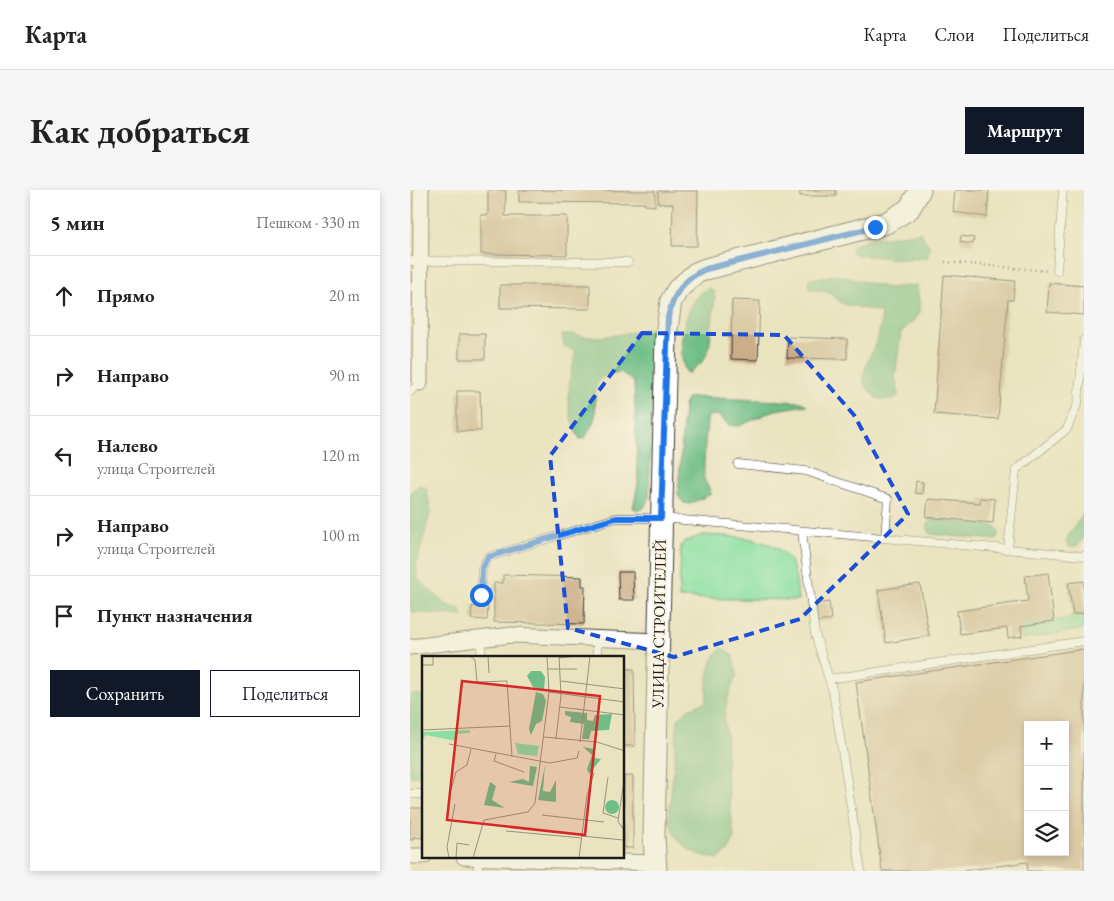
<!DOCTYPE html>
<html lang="ru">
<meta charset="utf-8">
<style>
:root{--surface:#fff;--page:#f6f6f6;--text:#222;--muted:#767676;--line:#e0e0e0;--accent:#111827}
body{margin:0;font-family:"EB Garamond",serif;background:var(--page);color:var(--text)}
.controls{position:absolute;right:15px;bottom:15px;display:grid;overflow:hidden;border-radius:0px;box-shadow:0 2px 8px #0003}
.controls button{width:45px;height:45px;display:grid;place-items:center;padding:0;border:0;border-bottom:1px solid var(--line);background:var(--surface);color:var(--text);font:25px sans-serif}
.stop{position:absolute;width:15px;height:15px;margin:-11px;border:4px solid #1a73e8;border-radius:50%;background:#fff}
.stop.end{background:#1a73e8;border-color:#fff;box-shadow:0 1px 5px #0008}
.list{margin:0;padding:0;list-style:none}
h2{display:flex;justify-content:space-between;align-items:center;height:65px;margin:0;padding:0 20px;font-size:21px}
h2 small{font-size:16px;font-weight:400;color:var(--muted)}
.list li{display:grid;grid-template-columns:32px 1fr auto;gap:15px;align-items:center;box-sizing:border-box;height:80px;padding:0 20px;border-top:1px solid var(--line)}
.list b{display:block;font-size:19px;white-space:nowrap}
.list p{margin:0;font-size:16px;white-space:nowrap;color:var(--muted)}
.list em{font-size:16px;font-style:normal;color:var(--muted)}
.actions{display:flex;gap:10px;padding:15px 20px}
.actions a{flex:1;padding:11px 0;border:1px solid var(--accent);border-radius:0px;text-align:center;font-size:18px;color:var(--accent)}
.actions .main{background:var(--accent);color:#fff}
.icon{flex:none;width:28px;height:28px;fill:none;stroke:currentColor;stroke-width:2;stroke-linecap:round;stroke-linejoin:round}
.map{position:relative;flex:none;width:674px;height:681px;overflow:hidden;border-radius:0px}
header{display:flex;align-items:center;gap:30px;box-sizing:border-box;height:70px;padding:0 25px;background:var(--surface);border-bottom:1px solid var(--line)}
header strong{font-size:24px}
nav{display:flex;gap:28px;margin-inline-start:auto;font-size:18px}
.intro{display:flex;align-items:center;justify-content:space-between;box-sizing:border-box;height:120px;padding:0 30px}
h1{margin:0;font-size:35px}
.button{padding:12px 22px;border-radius:0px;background:var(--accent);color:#fff;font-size:18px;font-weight:700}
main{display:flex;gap:30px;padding:0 30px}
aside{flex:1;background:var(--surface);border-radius:0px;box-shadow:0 2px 8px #0003}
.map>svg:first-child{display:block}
.green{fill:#8adfa1;stroke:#537e5e}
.forest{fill:#6fbe87;stroke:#466d52}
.building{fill:#cbae89;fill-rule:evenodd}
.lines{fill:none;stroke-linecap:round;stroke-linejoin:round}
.lane-casing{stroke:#3b3a35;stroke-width:9}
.street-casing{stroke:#3b3a35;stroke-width:17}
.secondary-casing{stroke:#3b3a35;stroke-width:23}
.path{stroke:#3b3a35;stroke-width:2.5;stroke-dasharray:1 4;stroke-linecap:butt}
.lane{stroke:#fff;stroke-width:8}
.street{stroke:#fff;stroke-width:15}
.secondary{stroke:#fff;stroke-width:21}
.route{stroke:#1a73e8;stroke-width:6}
.marked{fill:none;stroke:#1d4ed8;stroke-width:4;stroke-dasharray:10 6;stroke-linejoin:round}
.labels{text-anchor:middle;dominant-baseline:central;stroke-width:4.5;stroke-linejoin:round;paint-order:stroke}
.street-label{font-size:16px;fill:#1c1c1c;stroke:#fcf5e5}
.inset-road{fill:none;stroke:#98937e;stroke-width:1}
.view{fill:#d62828;fill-opacity:0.15;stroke:#d62828;stroke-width:2.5}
.inset-edge{fill:none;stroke:#1c1c1c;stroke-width:2.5}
</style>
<header>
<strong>Карта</strong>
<nav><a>Карта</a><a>Слои</a><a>Поделиться</a></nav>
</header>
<div class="intro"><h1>Как добраться</h1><a class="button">Маршрут</a></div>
<main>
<aside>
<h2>5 мин<small>Пешком · 330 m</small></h2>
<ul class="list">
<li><svg class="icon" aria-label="ahead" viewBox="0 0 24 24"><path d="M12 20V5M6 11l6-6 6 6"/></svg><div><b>Прямо</b></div><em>20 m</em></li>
<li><svg class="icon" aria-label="right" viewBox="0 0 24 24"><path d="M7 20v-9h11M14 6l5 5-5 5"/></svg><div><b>Направо</b></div><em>90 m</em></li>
<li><svg class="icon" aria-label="left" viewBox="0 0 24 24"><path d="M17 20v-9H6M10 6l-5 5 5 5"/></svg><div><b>Налево</b><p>улица Строителей</p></div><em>120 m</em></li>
<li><svg class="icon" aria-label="right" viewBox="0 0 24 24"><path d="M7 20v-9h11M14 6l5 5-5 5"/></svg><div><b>Направо</b><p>улица Строителей</p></div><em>100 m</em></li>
<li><svg class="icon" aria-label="arrive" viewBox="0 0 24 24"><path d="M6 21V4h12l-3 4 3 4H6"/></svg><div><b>Пункт назначения</b></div></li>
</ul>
<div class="actions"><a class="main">Сохранить</a><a>Поделиться</a></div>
</aside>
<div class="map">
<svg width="674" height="681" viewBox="0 0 674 681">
<rect width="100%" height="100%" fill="#fcf5e5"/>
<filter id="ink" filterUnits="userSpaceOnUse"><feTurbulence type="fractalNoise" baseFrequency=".02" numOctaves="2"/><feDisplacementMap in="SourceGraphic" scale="10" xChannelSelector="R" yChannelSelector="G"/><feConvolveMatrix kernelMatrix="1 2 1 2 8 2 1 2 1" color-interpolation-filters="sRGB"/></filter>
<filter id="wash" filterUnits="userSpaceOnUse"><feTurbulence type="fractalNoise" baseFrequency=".0096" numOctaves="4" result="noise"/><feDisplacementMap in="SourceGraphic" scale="20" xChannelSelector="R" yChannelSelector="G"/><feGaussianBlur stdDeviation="1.12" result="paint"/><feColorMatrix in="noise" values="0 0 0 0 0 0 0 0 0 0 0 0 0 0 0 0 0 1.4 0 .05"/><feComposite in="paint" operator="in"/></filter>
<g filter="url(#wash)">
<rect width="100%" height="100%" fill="#eae3c0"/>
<path class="green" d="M293,345C321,347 369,345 382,375C386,385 387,399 388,410L269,408L271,356L274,352Z
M674,423V439L612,449L611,436L657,429L663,425Z"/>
<path class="forest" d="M510,42L520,57L517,68L492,69L447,65L441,62L442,56L458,50Z
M426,85L479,98L507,95C510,123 514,123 491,142L485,188L489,205L481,210L466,208C462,204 456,198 454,193C449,176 476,148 470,122L433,114L418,102L399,99V89Z
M299,98L304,101L305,107L299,159L293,171L278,184C264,166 274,121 289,105C291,102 296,100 299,98Z
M237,138L242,139L244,144L239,307L234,318L229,320L223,318L228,294L224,192L211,182C177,185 187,203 185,226C184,233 178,242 175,248L170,249C158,230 157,206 161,184C162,176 166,170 165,161L154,156L152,145C161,141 169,147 179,147C197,147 220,144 237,138Z
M283,207L392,212L397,215L365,220L329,236L319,235L308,225L298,226C296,231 293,283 294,289C296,295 300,298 301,304L279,314L274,313L268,306L274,216L278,208Z
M9,295L16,298L21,320L6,375L8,389L35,414L50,419L53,426L2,422L0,420V303Z
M674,321V348L667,356L660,357L656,353C659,339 669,334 674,321Z
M521,329L585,336L589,343L586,350L520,344L517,336Z
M312,458L322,465L327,484L317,510L314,530L317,549L316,580L324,647L319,660L309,669C283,665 264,656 259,627L268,529L278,519L296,512C298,493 296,471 312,458Z
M0,504L14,505V558L10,567V586H0Z"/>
<g id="blocks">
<path class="building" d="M78,0H96L95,26H157V65L71,64V25H78Z
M109,0L245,1V16L235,15L234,13L109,12Z
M390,0H426V6H390Z
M545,0H579L577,27L543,22Z
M248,1H288L287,56H262L263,14L248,13Z
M551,46L564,48L563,54L550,52Z
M534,85L605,91L603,110H598L588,229L524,224Z
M639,93L674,96V125L637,122Z
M90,95H180V119L90,118Z
M322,110L350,111L348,170L321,169Z
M49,144H75V169H49Z
M378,147L437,149V169L377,168Z
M47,201H70L71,241H47Z
M506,291L513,292L512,304L505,303Z
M570,308L585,309L583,333L516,327L518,309L570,313Z
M208,382H223L224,410H209Z
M638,383L644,431L611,436L612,446L598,448L597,438L550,444L547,421L618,411L615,386Z
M93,385L172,387V396H175L174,434L84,432V393H93Z
M674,391V423L663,425L658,393Z
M510,394L519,446L476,453L468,400Z
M419,412L421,430L408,432L406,414Z
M62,416L78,417L77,430L61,429Z
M674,459V681H618L617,672L551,681H472L446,492ZM618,535H655V662H618Z
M214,479H224L225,556H214Z
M214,586H223V658H214Z
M0,618H14V648L3,647V650H0Z"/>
</g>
</g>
<g filter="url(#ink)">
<use href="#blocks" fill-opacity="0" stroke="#3b3a35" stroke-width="1"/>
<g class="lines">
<defs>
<path id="lane" d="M0,71L218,72
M647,81L653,0
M0,202L10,193
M328,274L396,281L478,309L475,348
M392,341L405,444L423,502L451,681
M598,359L606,280L657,239L668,213L674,150
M71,405L72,378L78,367L206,328H251L674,366
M71,467L72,448
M187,467V448
M419,489L674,451
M0,604H14
M68,681V667"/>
<path id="street" d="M10,193L11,0
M0,457L102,445L249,451
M0,666H14
M54,667L245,673"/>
<path id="secondary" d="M246,681L244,646L256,146L261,111L268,99L286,83L296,79L476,33L499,19L510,0"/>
</defs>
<use href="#lane" class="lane-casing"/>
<use href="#street" class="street-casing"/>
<use href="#secondary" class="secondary-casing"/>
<path class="path" d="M535,72L638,81"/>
<use href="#lane" class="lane"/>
<use href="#street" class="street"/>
<use href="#secondary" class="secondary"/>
</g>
</g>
<g class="lines" filter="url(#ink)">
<path class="route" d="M71,405L72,378L78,367L206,328H251L258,127C263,104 274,88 296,79L465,37"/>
</g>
<path d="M0 0H674V681H0ZM232,143L374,145L444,225L498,324L390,429L264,467L158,438L140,266Z" fill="#eae3c0" fill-opacity=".55" fill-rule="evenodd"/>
<path class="marked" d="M232,143L374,145L444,225L498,324L390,429L264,467L158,438L140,266Z"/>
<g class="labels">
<g class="street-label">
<text transform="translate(249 434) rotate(-89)">УЛИЦА СТРОИТЕЛЕЙ</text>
</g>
</g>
<g transform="translate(12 466)">
<rect width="202" height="202" fill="#eae3c0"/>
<path d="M48,74V77L33,78L34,85L4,79L0,84V76ZM93,87L117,90L115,100L96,98Z" fill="#8adfa1"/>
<path d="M109,15H119L123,21L122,34L111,31L105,20ZM114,36L121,38L124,45L120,65L114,68L109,79L107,73ZM143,55L165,57V64L171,65L173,59L190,58L187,74L169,75L167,83H160L162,68L148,66L149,61L143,59ZM161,91L172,93V102L179,103L167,118L165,113L170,99ZM123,109L121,135L128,136L134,124V146L116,144ZM108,110L115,111L111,130L87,126L101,123L107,126ZM68,126L74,130L70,144L83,152L62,149ZM183 151a7 7 0 1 1 14 0a7 7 0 1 1-14 0Z" fill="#6fbe87"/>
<path class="inset-road" d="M48,0L53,4L55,26L85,25L90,101M66,0L67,17M137,2L153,0M0,9H11V0M126,13H155M139,25L203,33M127,36L203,46M138,51L203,59M0,74L88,70M122,81L175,86L203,95M134,83L139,40L137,0M158,86L168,0M27,88L128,107L155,102L157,95M74,98L72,105L102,116M186,121L181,157L196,162M29,134L34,116L45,109L49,93M120,159L182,166M201,173L196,165L203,118M84,175L160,182M160,180L201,184M27,202L25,191L33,148M34,202L35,187L47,189M51,202L62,164L106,156L113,147L127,36L125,0M157,202L165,139L172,117"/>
<path class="view" d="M40,25L178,40L163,179L25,164Z"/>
<rect width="202" height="202" class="inset-edge"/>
</g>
</svg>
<div class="controls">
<button>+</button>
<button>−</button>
<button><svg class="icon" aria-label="layers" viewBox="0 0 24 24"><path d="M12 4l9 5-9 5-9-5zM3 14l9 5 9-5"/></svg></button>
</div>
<div class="stop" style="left:71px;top:405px"></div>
<div class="stop end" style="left:465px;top:37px"></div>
</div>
</main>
